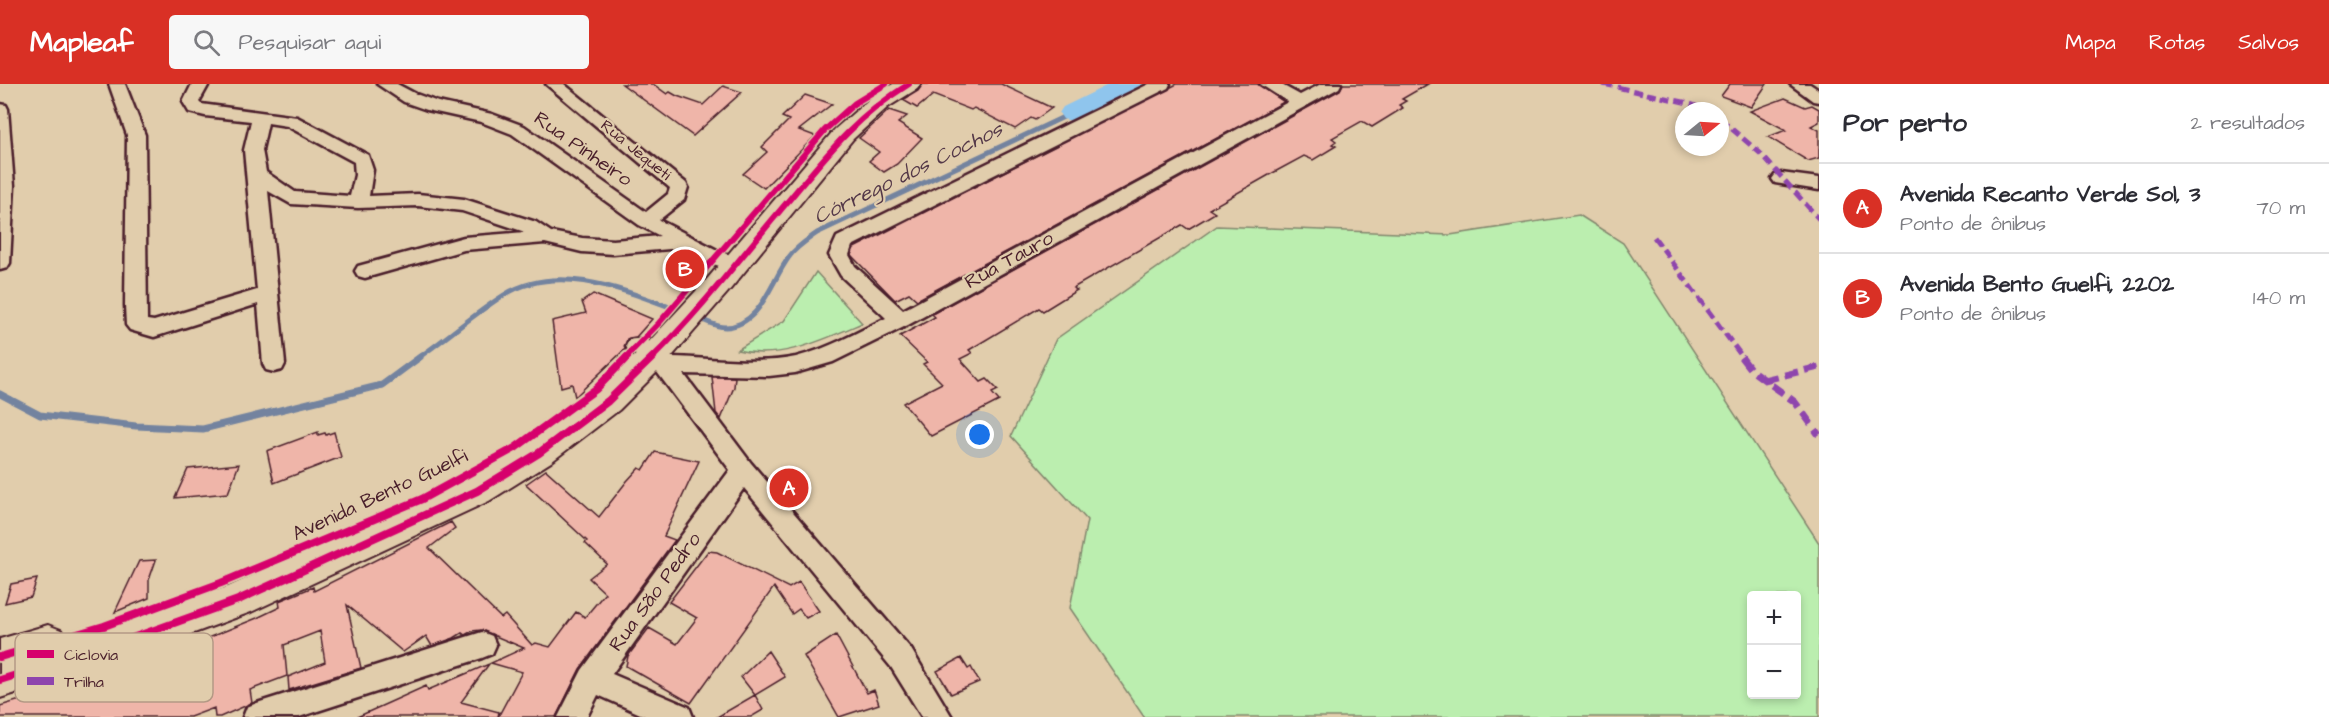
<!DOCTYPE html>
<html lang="pt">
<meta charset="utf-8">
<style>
:root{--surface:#fff;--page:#f7f7f7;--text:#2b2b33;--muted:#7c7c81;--line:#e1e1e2;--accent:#d93025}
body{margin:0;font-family:"Architects Daughter",sans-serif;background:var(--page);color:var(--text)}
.controls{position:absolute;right:18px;bottom:18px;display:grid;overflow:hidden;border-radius:6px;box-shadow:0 3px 9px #0003}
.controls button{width:54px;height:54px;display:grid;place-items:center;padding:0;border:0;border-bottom:2px solid var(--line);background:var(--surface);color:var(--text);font:30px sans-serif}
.compass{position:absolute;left:1675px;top:18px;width:54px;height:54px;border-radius:50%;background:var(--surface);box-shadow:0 3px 9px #0003;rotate:72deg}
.you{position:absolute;left:980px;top:351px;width:21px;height:21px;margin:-15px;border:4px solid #fff;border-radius:50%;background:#1a73e8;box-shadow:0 0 0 9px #1a73e833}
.badge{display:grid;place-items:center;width:39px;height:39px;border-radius:50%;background:var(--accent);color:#fff;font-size:20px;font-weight:700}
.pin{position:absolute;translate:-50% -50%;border:3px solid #fff;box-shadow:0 2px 6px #0006}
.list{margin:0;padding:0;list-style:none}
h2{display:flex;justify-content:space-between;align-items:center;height:78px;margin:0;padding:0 24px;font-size:26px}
h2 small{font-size:20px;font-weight:400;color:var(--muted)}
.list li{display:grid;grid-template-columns:39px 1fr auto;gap:18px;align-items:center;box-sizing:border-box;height:90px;padding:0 24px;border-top:2px solid var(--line)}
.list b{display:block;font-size:22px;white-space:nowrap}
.list p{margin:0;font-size:20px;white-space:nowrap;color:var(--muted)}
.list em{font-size:20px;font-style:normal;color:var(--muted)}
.icon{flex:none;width:33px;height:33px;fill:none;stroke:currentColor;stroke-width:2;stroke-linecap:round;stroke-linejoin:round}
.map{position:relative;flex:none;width:1819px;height:633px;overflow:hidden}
header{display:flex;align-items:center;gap:36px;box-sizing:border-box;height:84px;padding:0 30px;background:var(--accent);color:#fff}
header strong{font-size:28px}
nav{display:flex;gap:33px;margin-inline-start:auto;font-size:21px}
.search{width:420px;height:54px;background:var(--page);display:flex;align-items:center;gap:15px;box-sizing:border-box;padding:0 21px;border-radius:6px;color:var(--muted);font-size:22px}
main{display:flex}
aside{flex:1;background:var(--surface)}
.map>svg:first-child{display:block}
.green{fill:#bbeeaf;stroke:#82866d;stroke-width:1.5;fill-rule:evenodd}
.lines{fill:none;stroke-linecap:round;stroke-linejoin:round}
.stream-far1{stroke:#73839f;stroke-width:5}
.stream{stroke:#73839f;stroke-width:7}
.river{fill:#8fc5ed;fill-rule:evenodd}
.building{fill:#efb5a9;stroke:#4a1f2b;stroke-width:1.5}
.minor-casing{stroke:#4a1f2b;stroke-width:5}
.secondary-casing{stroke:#4a1f2b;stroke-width:4}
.minor{fill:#e1cdac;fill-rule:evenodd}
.secondary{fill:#e1cdac;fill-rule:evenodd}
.quiet-far1{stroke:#8e44ad;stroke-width:5;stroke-dasharray:10 5;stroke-linecap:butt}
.quiet{stroke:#8e44ad;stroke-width:7;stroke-dasharray:14 7;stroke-linecap:butt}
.cycleway-far1-casing{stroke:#e1cdac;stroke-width:9}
.cycleway-casing{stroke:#e1cdac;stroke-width:12}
.cycleway-far1{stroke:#d6006c;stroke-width:6}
.cycleway{stroke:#d6006c;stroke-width:8}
.labels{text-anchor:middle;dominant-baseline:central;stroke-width:4.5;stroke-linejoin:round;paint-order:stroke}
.far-street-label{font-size:16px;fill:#4a1f2b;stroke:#e1cdac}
.street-label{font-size:20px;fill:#4a1f2b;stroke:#e1cdac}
.water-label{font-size:21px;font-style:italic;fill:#543848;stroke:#e1cdac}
.key{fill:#e1cdac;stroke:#b49985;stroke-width:1.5}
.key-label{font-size:16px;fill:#4a1f2b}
</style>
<header>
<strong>Mapleaf</strong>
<div class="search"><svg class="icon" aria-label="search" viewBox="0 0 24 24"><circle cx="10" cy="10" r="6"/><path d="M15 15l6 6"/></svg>Pesquisar aqui</div>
<nav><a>Mapa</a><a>Rotas</a><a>Salvos</a></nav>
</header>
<main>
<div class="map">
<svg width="1819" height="633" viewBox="0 0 1819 633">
<rect width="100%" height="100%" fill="#e1cdac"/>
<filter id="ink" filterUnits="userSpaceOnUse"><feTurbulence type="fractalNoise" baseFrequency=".0167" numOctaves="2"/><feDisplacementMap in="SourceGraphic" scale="12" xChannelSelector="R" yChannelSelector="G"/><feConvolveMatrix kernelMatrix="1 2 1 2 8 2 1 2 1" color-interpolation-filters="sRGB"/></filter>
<g filter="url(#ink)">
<path class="green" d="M1579,131L1623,159L1819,459V633H1144L1070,524L1087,436L1011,352L1056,255L1217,142L1450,151ZM1752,512H1796V610H1752Z
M816,188L862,239C823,256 780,277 737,266L784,237Z"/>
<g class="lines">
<path class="stream-far1" d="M698,234C706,237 716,243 725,243C761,242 771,197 789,173C796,163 807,156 817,149L1072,29
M418,274C447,254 474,230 504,211C560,176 630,209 686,229"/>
<path class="stream" d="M0,310L40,331L136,342L203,345L382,301L420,273"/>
<path class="river" d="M1110,0H1143L1139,5L1081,35L1072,37L1063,35L1059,29L1063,23Z"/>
</g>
<path class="building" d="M622,0H653L667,10L670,8L677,12L703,21L723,2L742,8L693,52Z
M923,0H1001L1052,24L1035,36L1031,34L1015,45L974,24L971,26L933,11L917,24L903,16L918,7Z
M1177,0H1258L1284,18L917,216L909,209L895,216L851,171L854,164Z
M1343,0H1428L1402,15L1406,17L1399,21L1403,24L1372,43L1362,37L1332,54L1336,57L1332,60L1336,62L1313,76L1304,72L1269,91L1209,125L1215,129L1188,145L1182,141L1073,204L1077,206L1043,227L1039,224L969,266L972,269L960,275L981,298L987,295L998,306L992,309L999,317L931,352L903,319L942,299L923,280L927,278L900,252L935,233L932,230L1340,6Z
M1730,0H1767L1751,23L1721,12Z
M805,11L832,20L799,46L815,52L764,104L743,90L767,68L762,63L789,36L782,33Z
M1785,14L1805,23L1812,21L1819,25V38L1811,42L1819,46V74L1808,77L1768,53L1786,46L1750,27Z
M889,26L907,32L898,39L922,54L897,80L884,88L869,77L879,68L859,54Z
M593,210L652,235L636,253L627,255L625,265L575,313L572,300L561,303L552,237L586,229L582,218Z
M712,293H735L734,303L721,335L716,329Z
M318,348V351L325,349L326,351L334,348L341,373L274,399L267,367Z
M655,368L699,377L664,452L675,456L580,585L556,633H498L522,588L491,579L524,564L481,546L472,547L465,551L462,549L454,554L432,562L426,552L403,568L347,521L361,584L289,606L288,593L325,578L320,547L284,561L287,592L250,606L252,619L220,633H215L214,624L190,633H0V622L151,577L257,534L280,523L279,517L313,503L314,507L451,438L455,444L429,464L501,534L505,531L532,561L536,559L550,563L576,528L585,533L605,509L589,494L607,480L585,459L587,457L526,400L546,386L599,433L627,397L639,384L643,386Z
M239,380L228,409L175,414L188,385Z
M708,467L717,468L789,504L799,498L819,527L806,534L799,525L792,530L774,503L691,619L626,582L628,572L649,544L677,560L697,534L669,518Z
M156,476L149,496V514L115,528L139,477Z
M37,495L31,513L5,519L11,500Z
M836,551L867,609L874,606L879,620L839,633L804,572Z
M768,567L785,593L755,611L763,626L751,633H717L755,611L741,593Z
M961,574L968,585L971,583L979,598L951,610L937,587Z
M489,580L461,618L499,628L498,633H357L426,602L428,606Z"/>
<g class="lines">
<defs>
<path id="minor" d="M109,0H125L145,51L147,236L154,237L257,206L244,66L251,37L205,32L189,28L183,18L192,0H209L199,18L201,20L297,33L368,71L373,86L369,112L418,110L464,115L536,138L551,148L582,154L613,156L660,152L639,141L512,50L481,38L427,26L404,18L377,0H397L416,10L438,18L492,30L524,42L646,128L668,110L670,104L546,0H564L686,99L688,103L684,116L659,136L721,168L742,175L745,180L742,185L735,187L707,178L681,164L613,170L582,168L545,159L464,166L365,194L358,192L355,187L358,182L464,153L525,148L462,127L418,122L358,124L291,120L268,107L285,280L282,286L274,288L266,286L263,280L258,220L154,253L130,246L126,241L125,221L127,51ZM268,39L287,42L354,78L355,91L350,112L295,108L266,88L262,66Z
M1149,0H1170L1168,4L852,162L849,171L855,182L903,226L1288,18L1260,0H1280L1300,11L1321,0H1341L1339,4L908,241L833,278L795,289L769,292L684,290L751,379L911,565L952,633H922L891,583L744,404L612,590L689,623L693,633H647L598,611L587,633H558L582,586L730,386L648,276L629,268L626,262L629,256C644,252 661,262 671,273C710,274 759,281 796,273C828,265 857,248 886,234L841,192L829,171L837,153Z
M1790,0H1810L1819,6V18L1813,17Z
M0,20L6,21L8,25L14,102L10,179L7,184L0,186Z
M1781,89L1819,94V106L1775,99L1772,95L1775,91Z
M482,548L492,552L496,561L492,570L482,574L299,633H243L247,623L257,619Z"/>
<path id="secondary" d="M893,0H921L917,5L888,23L853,55L728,208L667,278L619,326L551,378L489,417L251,528L110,580L0,614V555L48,541L61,546L67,557L228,503L465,397L527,360L597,308L645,262L708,194L835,45L872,13Z"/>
</defs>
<use href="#minor" class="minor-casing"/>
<use href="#secondary" class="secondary-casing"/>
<use href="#minor" class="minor"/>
<use href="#secondary" class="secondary"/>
<path class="quiet-far1" d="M1603,0L1688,19L1708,27
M1720,35L1760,69L1819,135
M1654,153L1743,274"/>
<path class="quiet" d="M1741,273L1751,286L1795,318L1819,351
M1764,296L1819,283"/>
<defs>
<path id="cycleway-far1" d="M625,274L659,239L825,46L855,19L886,0
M652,274C701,226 744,169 789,116C828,69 856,33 909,0"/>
<path id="cycleway" d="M0,573L104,542L221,499L422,415L515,364L596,305L627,273
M0,596L110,562L238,516L477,407L539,369L608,317L653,273"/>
</defs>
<use href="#cycleway-far1" class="cycleway-far1-casing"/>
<use href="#cycleway" class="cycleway-casing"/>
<use href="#cycleway-far1" class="cycleway-far1"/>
<use href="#cycleway" class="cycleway"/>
</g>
</g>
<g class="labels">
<g class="far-street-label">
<text transform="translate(636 66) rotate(39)">Rua Jequeti</text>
</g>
<g class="street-label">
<text transform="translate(583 65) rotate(35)">Rua Pinheiro</text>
<text transform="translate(1009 176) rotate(-29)">Rua Tauro</text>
<text transform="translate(380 411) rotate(-25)">Avenida Bento Guelfi</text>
<text transform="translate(655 508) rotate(-54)">Rua São Pedro</text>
</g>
<g class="water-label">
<text transform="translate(908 89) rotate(-26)">Córrego dos Cochos</text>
</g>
</g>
<rect x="15" y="549" width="198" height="69" rx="9" class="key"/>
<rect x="27" y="566" width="27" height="8" fill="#d6006c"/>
<rect x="27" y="593" width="27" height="8" fill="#8e44ad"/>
<g class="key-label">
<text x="64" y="576">Ciclovia</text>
<text x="64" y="603">Trilha</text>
</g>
</svg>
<div class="controls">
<button>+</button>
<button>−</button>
</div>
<svg class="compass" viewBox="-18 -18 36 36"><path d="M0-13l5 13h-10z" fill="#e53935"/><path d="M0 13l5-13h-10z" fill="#7c7c81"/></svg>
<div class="you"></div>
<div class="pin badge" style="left:789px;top:404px">A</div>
<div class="pin badge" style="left:685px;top:185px">B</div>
</div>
<aside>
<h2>Por perto<small>2 resultados</small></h2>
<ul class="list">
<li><span class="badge">A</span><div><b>Avenida Recanto Verde Sol, 3</b><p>Ponto de ônibus</p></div><em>70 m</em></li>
<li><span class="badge">B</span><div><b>Avenida Bento Guelfi, 2202</b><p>Ponto de ônibus</p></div><em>140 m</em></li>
</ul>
</aside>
</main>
